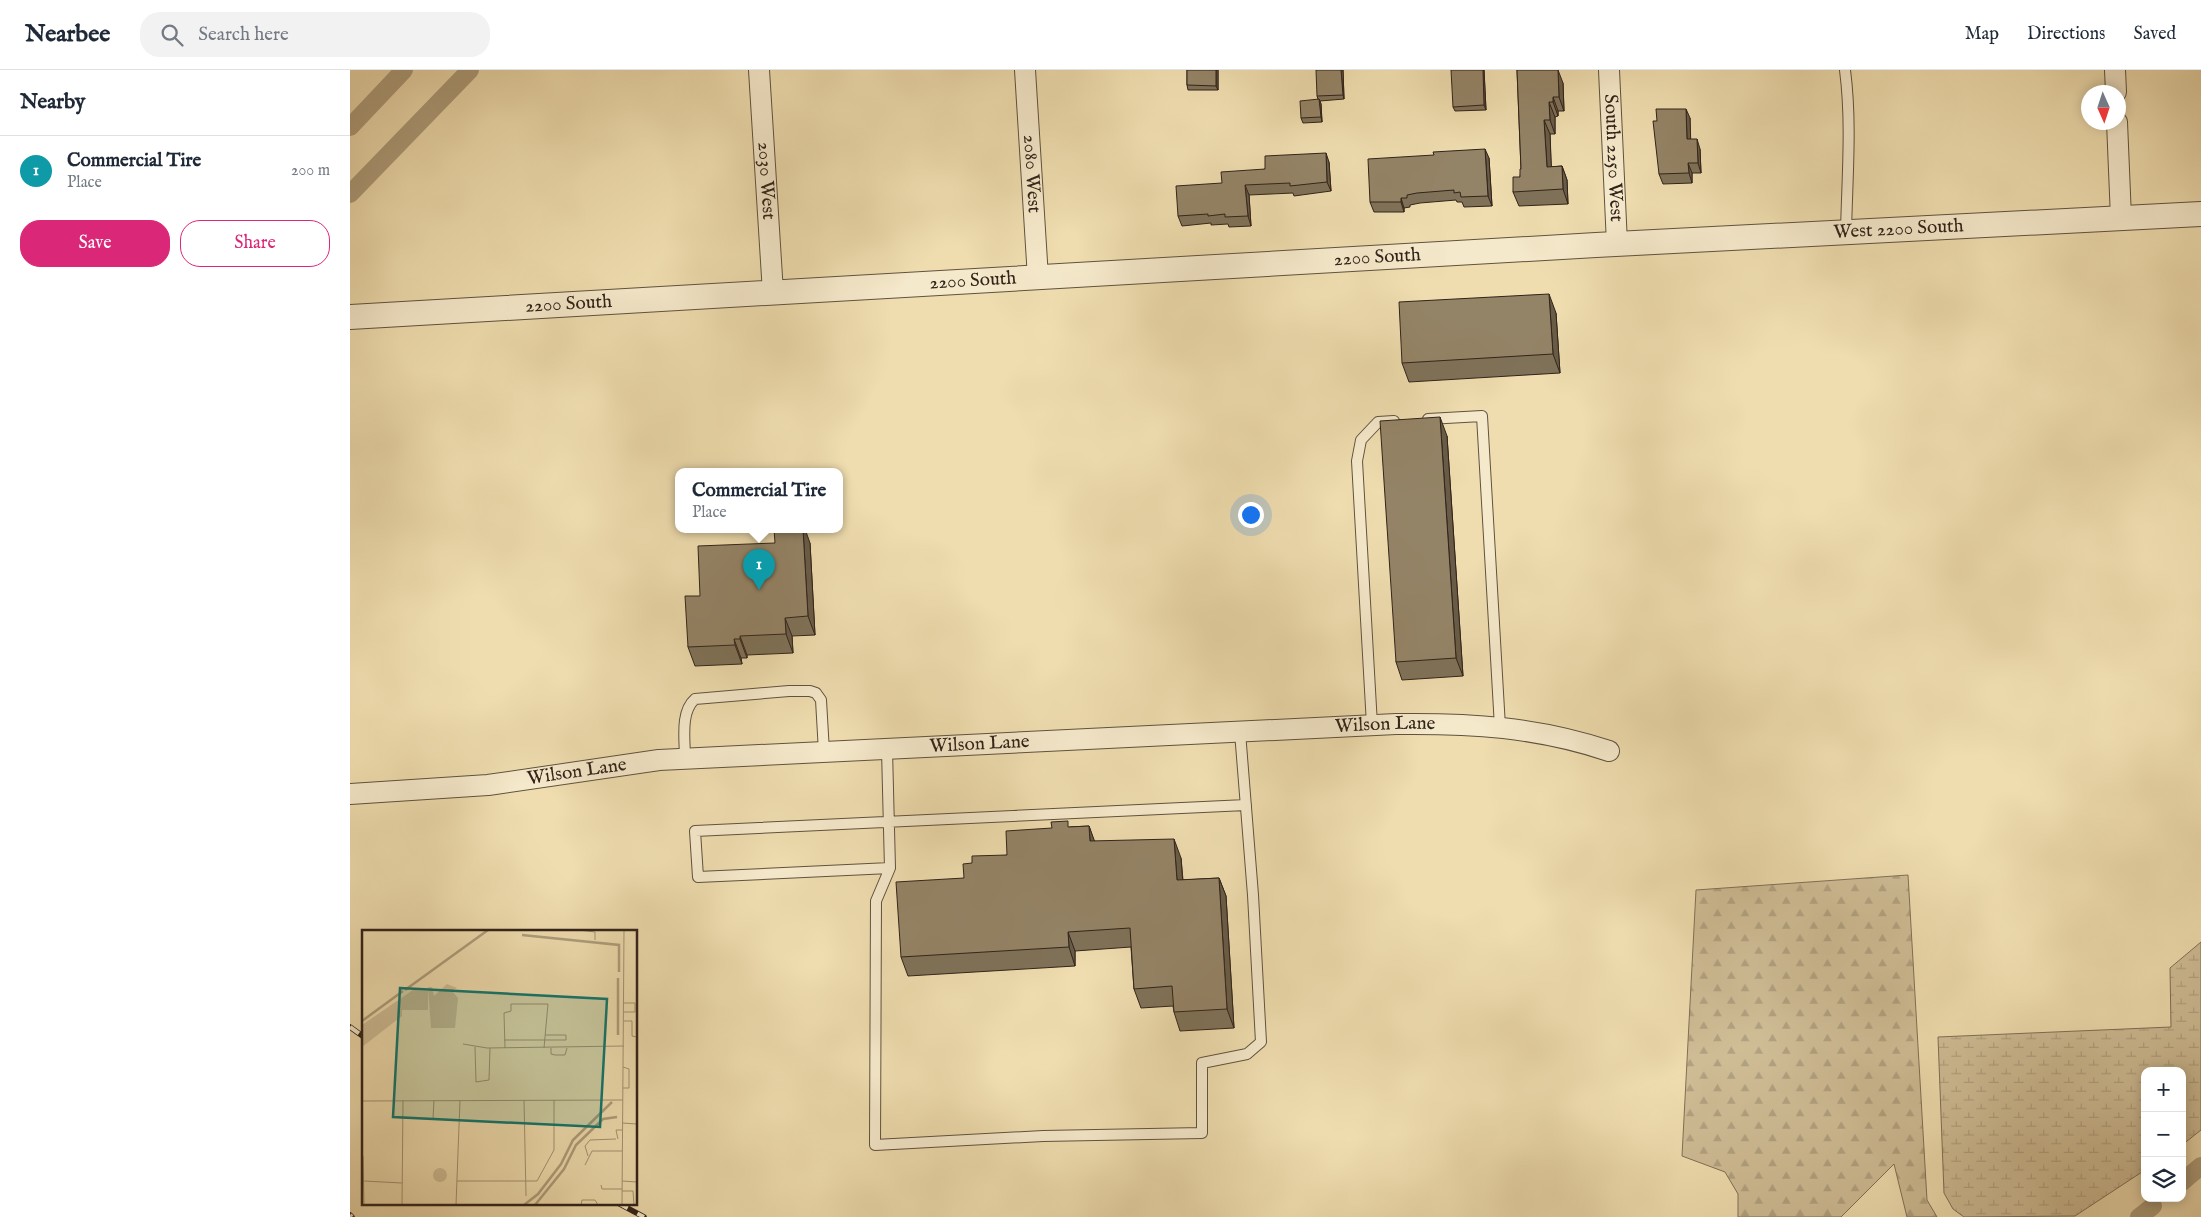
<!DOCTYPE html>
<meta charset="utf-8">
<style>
:root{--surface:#fff;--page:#f2f2f3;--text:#1f2937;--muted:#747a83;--line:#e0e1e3;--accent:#db2777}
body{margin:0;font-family:"IM FELL English",serif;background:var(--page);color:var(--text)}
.controls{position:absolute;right:15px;bottom:15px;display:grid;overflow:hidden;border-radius:10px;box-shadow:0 2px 12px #0003}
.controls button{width:45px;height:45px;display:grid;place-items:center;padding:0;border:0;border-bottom:1px solid var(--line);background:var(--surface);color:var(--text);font:25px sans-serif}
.compass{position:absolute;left:1731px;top:15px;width:45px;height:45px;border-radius:50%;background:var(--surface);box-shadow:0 2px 12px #0003;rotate:177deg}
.you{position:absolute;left:900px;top:444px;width:18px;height:18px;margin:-12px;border:4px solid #fff;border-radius:50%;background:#1a73e8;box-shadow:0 0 0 8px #1a73e833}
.badge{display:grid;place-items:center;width:32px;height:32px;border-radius:50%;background:var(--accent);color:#fff;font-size:16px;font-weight:700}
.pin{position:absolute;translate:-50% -41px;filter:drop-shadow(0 1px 2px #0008)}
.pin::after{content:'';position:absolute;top:26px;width:18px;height:15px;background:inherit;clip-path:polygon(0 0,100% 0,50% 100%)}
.popup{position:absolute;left:325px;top:398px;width:168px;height:65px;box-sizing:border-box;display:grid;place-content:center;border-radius:10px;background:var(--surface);filter:drop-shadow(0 1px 4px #0005);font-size:16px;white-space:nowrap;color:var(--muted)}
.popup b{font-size:19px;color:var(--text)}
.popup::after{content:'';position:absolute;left:50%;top:100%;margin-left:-10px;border:10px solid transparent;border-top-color:var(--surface)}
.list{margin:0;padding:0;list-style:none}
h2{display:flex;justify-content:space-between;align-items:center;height:65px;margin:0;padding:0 20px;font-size:21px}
h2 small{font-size:16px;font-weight:400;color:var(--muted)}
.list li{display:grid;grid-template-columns:32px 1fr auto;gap:15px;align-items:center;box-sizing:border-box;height:70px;padding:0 20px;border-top:1px solid var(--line)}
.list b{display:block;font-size:19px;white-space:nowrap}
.list p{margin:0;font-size:16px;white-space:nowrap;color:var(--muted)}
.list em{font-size:16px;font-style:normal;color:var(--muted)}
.actions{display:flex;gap:10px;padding:15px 20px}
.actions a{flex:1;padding:11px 0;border:1px solid var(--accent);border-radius:20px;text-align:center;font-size:18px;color:var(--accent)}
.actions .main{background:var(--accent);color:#fff}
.icon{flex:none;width:28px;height:28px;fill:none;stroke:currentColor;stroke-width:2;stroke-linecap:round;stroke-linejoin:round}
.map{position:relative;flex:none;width:1851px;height:1147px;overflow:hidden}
header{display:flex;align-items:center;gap:30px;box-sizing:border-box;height:70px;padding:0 25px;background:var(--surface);border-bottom:1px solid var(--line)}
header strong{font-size:24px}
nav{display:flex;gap:28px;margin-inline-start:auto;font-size:18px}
.search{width:350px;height:45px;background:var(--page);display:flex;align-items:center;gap:12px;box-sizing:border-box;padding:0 18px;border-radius:20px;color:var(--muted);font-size:19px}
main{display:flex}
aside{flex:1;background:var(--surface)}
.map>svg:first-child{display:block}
.forest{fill:url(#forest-firs);stroke:#807058}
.wetland{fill:url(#wetland-marsh);stroke:#807058}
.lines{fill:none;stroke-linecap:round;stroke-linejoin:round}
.canal{stroke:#ae9e7c;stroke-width:18}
.service-casing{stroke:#60523f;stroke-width:12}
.minor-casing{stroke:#60523f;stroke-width:22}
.tertiary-casing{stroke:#60523f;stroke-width:26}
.service{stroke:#f5e9cb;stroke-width:10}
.minor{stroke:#f5e9cb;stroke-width:20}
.tertiary{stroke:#f5e9cb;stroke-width:24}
.rail-casing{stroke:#31231a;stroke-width:5.5}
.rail{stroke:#f5e9cb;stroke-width:4;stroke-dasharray:11;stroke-linecap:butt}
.wall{fill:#7f7259;stroke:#31231a}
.shaded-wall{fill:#685c48;stroke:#31231a}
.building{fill:#948467;stroke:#31231a}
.labels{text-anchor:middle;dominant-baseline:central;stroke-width:5;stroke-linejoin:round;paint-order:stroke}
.street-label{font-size:19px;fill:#31231a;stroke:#f5e9cb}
.inset-river{fill:none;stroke:#ae9e7c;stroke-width:2.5}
.inset-road{fill:none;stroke:#a39373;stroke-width:1}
.view{fill:#0f766e;fill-opacity:0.15;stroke:#0f766e;stroke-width:2.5}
.inset-edge{fill:none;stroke:#31231a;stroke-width:2.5}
</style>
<header>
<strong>Nearbee</strong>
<div class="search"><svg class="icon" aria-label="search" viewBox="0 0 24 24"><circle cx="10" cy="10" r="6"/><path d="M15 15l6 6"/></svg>Search here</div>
<nav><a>Map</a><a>Directions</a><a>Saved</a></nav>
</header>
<main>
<aside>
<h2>Nearby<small></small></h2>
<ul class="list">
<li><span class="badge" style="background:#0f9aa8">1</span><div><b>Commercial Tire</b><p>Place</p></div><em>200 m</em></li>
</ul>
<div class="actions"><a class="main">Save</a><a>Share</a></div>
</aside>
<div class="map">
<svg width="1851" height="1147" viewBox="0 0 1851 1147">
<defs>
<pattern id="forest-firs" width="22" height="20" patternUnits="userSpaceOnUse" patternTransform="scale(1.25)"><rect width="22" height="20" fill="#cfbd96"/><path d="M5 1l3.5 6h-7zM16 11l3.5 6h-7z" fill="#b2a281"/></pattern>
<pattern id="wetland-marsh" width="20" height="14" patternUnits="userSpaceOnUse" patternTransform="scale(1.25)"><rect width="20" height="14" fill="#cfbd96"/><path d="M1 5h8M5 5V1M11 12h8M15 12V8" fill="none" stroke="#b2a281"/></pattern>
</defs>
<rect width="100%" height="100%" fill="#efddaf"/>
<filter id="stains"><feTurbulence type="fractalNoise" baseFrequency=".004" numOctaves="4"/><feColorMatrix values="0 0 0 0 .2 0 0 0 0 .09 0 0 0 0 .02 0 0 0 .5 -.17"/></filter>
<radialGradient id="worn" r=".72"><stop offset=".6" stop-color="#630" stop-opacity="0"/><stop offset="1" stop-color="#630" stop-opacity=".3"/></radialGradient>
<path class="forest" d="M1558,805L1577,1130L1587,1147H1557L1544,1094L1491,1147H1388V1124L1375,1102L1332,1086L1346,820Z"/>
<path class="wetland" d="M1851,872V1060L1832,1075V1001H1795V1100L1725,1146L1614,1147L1603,1139L1594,1123L1588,967L1821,957L1820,898Z"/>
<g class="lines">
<path class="canal" d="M0,57L54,0
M0,124L120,0
M1832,1112L1851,1096
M1789,1147L1803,1136"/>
<defs>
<path id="service" d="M1495,0C1502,54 1497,109 1496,163
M1078,349L1132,346L1150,657
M1022,655L1007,391L1011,370L1028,352L1044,351
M537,680L540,798L526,831L525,1075L693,1066L852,1063V993L897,984L911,972L903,825L890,662
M335,689C335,670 330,642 345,629L439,621H460L466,623L471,630L474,682
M540,798L348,807L345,761L896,735"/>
<g id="minor">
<path id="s1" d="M409,0L423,223"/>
<path id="s2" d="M675,0L688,208"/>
<path id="s3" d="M1259,0L1267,174"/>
<path d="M1765,0L1766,22"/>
<path d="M1767,52L1771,148"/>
<path id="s4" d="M0,724L138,715L309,690L1046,654C1120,653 1188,657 1259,681"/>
</g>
<g id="tertiary">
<path id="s5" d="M0,247L1246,175L1851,144"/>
</g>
</defs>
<use href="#service" class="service-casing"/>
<use href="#minor" class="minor-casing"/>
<use href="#tertiary" class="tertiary-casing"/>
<use href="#service" class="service"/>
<use href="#minor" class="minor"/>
<use href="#tertiary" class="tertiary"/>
<defs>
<path id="rail" d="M0,957L14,967
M268,1133L294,1147
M0,1145L2,1147"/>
</defs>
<use href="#rail" class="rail-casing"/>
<use href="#rail" class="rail"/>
</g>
<path class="wall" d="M837,0H868V20H838L837,15Z
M993,0L994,29L970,31L971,34L972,52L953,53L951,48L968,29L967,26Z
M1134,0L1136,40L1105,41L1103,37Z
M1167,0L1213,13L1214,41H1208V46L1205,47V64H1200L1201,97L1212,96L1217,110L1218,134L1169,136L1163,122L1170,107L1171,99Z
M1340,48V69L1350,79L1351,103H1342V113L1313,114L1309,104Z
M1139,88L1142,136L1114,137L1112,132H1107L1106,130L1070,133L1060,135V137L1054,138V142H1024L1020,132Z
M979,92L981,121L944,126L943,123L899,125L901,156L879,157L878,154L861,155V153L832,156L828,146L872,113L915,99Z
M1206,243L1210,303L1059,312L1052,293Z
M1097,366L1113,606L1052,610L1046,592Z
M460,473L465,565L442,566L443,583L397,585V588H391L392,594L345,596L338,577L350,526Z
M739,756L744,771L831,788L833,810L869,808L876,826L884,958L830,961L824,942L823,936L791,938L784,919L781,877L725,881V896L558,906L551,887L614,808L622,793L657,785L720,757Z"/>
<path class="shaded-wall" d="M866,0H868V20L866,16Z
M991,0H993L994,29L993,25Z
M1133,0H1134L1136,40L1134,35Z
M1208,0L1213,13L1214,41L1209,27Z
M1203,27L1208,41V46L1203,32Z
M969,29L971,34L972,52L971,47Z
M1199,32L1205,47V64L1200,50Z
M1336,39L1340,48L1341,79L1337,69Z
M1194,50L1200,64L1202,111L1197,97Z
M1347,69L1350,79L1351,103L1348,93Z
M1135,79L1139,88L1142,136L1138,126Z
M976,83L979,92L981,121L977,112Z
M1338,93L1342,103V113L1339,103Z
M1212,96L1217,110L1218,134L1213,119Z
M895,115L899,125L901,156L898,146Z
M1051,128L1054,138V142L1051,132Z
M1199,224L1206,243L1210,303L1203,284Z
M1090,347L1097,366L1113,606L1106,588Z
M453,459H455L460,473L465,565L458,546Z
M435,548L442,566L443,583L436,564Z
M390,566L397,585V588L390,569Z
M384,569L391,588L392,594L385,575Z
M739,756L746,775L740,771Z
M824,769L831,788L834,829L827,810Z
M869,808L876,826L884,958L877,939Z
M718,862L725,881V896L719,877Z"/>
<path class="building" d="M837,0H866V16L837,15Z
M966,0H991L993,25L967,26Z
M1101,0H1133L1134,35L1103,37Z
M1167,0H1208L1209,27H1203V32H1199L1200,50H1194L1197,97L1212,96L1213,119L1163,122V107H1170V99H1171Z
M969,29L971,47L951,48L950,31Z
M1306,39H1336L1337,69H1347L1348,93H1338L1339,103L1309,104L1303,51H1307Z
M1135,79L1138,126L1111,127L1110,122L1104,123V120L1067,123L1057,125V128H1051V132H1020L1018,89L1084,85L1083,82Z
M976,83L977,112L940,116V113L895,115L898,146L875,147V144L858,146V144L828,146L826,116L872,113L871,102L915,99V86Z
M1199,224L1203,284L1052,293L1049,232Z
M1090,347L1106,588L1046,592L1030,351Z
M424,459H453L458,546L435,548L436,564L390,566V569H384L385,575L338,577L335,526H350L348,476L425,473Z
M718,751V757L739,756L740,771L824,769L827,810L869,808L877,939L824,942L822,916L784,919L780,858L718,862L719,877L551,887L546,812L614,808L613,794L622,793V786L657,785L656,761L702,758L701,752Z"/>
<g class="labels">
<g class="street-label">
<text stroke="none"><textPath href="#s3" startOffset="88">South 2250 West</textPath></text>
<text stroke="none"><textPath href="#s2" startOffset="104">2080 West</textPath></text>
<text stroke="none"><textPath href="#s1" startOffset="111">2030 West</textPath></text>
<text stroke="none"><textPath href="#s5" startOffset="1551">West 2200 South</textPath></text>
<text stroke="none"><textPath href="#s5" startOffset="1029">2200 South</textPath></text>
<text stroke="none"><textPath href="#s5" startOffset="624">2200 South</textPath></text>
<text stroke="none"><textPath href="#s5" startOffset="219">2200 South</textPath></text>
<text stroke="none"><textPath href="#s4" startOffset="1038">Wilson Lane</textPath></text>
<text stroke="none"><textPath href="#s4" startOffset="632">Wilson Lane</textPath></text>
<text stroke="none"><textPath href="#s4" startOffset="228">Wilson Lane</textPath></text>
</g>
</g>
<g transform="translate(12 860)">
<rect width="275" height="275" fill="#efddaf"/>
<path d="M85,54L95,58L90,61L96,68L93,98H69L66,57H70L72,66ZM71 245a7 7 0 1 1 14 0a7 7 0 1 1-14 0Z" fill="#cfbd96"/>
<path d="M51,60L66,61V80H40V86L0,117V95Z" fill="#cfbd96"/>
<path class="inset-river" d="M160,5L257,15V42M43,60L126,0M0,91L41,61M256,105V48M162,275L176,264L199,234L211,210L250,172M173,275L202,239L214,215L241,189L255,187"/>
<path class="inset-road" d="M217,0L233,2V10M262,73H273V82H262M262,91H270V106L275,107M275,107V91M142,110H204V105H183M101,114L125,118L262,116M113,117L114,152L127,150L128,118M143,118L142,83L149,81V74H186L182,118M189,118V124L193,125H203L205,118M261,158H267V139L261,137M162,170L164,266M0,171L261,170M71,189L72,170M260,193L275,194M256,209L254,200H260M1,226L2,275M226,226L223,216L228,210L254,209M223,235L230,221H260M2,251L40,253M95,251H175L192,220V170M260,251L275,252M239,255L240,259H260M260,261H271L272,275M40,275L41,170M94,275L98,170M219,275L220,270H233L236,275M260,275L262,0"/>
<path class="view" d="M38,58L245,69L238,197L31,187Z"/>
<rect width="275" height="275" class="inset-edge"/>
</g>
<rect width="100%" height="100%" filter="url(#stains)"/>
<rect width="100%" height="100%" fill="url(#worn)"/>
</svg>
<div class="controls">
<button>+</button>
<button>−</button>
<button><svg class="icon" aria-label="layers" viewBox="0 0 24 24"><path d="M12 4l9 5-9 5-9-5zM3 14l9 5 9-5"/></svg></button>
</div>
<svg class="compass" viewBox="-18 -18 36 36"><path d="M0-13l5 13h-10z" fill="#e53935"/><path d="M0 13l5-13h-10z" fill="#747a83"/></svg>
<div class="you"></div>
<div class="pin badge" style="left:409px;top:520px;background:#0f9aa8">1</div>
<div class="popup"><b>Commercial Tire</b>Place</div>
</div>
</main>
